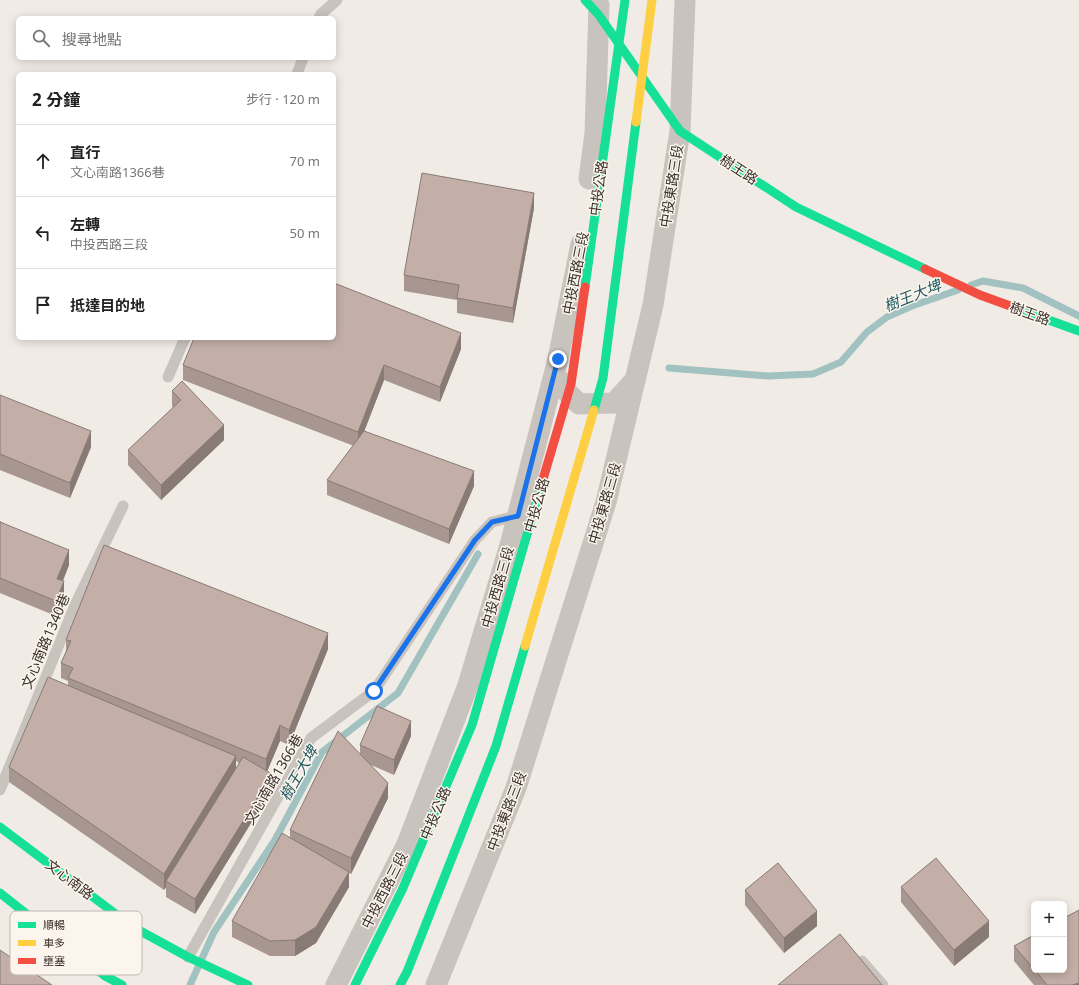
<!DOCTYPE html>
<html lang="zh-TW">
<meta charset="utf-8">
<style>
:root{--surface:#fff;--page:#f6f6f6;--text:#222;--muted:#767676;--line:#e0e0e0}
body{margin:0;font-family:"Noto Sans","Noto Sans TC",sans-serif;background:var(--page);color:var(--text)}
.controls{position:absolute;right:12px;bottom:12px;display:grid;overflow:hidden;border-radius:6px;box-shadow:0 2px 10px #0003}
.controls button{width:36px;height:36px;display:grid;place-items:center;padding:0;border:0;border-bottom:1px solid var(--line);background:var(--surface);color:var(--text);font:20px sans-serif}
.stop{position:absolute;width:12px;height:12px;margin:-9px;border:3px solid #1a73e8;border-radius:50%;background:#fff}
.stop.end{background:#1a73e8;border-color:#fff;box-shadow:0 1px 4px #0008}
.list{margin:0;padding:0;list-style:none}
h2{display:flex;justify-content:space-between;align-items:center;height:52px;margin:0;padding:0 16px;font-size:17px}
h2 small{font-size:13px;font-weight:400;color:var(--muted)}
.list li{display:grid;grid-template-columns:26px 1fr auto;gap:12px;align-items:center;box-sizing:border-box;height:72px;padding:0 16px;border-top:1px solid var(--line)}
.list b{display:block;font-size:15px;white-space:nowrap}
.list p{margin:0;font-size:13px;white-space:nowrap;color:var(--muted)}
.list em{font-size:13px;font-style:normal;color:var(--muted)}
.icon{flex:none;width:22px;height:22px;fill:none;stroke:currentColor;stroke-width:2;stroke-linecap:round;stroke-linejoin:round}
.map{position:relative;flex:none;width:1079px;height:985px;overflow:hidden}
.search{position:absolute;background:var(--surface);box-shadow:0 2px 10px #0003;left:16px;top:16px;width:320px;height:44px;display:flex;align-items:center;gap:10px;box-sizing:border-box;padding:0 14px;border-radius:6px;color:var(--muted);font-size:15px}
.panel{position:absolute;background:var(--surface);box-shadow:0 2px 10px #0003;left:16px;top:72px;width:320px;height:268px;border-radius:6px}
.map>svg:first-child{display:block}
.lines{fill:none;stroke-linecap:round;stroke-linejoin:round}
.stream{stroke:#a1c2c1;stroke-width:7}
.lane{stroke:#c9c3be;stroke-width:11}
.street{stroke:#c9c3be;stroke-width:21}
.fast{stroke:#16e098;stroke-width:9}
.jam{stroke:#f24e42;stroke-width:9}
.fast-bridge{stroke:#16e098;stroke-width:9}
.slow-bridge{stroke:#ffcf43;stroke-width:9}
.jam-bridge{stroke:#f24e42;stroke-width:9}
.wall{fill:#a89690;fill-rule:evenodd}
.shaded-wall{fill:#887a75}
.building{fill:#c3afa7;stroke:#887a75}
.route{stroke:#1a73e8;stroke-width:5}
.labels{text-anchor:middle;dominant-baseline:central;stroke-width:3;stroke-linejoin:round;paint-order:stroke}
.street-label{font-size:14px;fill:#3b302b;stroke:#fbf5ee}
.water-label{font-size:15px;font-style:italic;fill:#1f5a5e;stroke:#fbf5ee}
.key{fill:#fbf5ee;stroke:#c1bab4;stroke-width:1}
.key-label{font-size:11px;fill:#3b302b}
</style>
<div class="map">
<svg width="1079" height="985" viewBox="0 0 1079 985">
<rect width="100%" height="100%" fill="#f0ebe5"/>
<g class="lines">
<path class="stream" d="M971,285L983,281L1023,288L1079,316
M669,368L768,376L813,374L841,362L867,332L887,317L912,306L958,290
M190,985L214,932L275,840L322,752L398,693L478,554"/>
<path class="lane" d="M319,18L321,14L337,0
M297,74L303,58
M168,377L185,338
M0,790L75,605L123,506
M188,957L311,738L374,691L475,540L492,522L517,516
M862,961L883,985"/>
<path class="street" d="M589,179L595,133L599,5
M561,381V386L579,404L614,403L634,381
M336,985L407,844L468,685L510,545L558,359L581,244
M436,985L516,788L606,502L653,305L680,131L685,0"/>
<path class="fast" d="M585,0L598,14L680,131L796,207L925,269
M1013,307L1079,331
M0,827L133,927L188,957L248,985
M0,893L105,976L122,985"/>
<path class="jam" d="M925,269L980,295L1013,307"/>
<path class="fast-bridge" d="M585,287L625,0
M594,410L603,378L636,122
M355,985L403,888L472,725L541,486
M400,985L407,972L496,746L525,646"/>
<path class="slow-bridge" d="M636,122L652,0
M525,646L594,410"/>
<path class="jam-bridge" d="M541,486L571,384L585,287"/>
</g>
<path class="wall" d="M534,208L513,323L457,313V300L404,291V275Z
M461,349L440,402L384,380L364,432L474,486L449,544L327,495V480L354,446L183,380V365Z
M172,391L224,440L161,500L128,465V450L173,408L172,406Z
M0,395L91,447L70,498L0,470Z
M0,521L69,565L63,581L64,596L56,616L0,593Z
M66,640L328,649L289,745L280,741L267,771L272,789L195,914L166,897V887L164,890L9,782V767L68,685V681L61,678V663L66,652ZM236,761L239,763L236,769Z
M411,736L394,775L371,765L388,798L351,874L349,873V887L316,943L295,956H270L232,937V921L290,837V830L360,754V745Z
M901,887L989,937L954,966L901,902Z
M745,890L817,926L784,953L745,905Z
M1034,935V970H1064L1079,985H1034L1014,961V946Z"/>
<path class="shaded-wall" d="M534,193V208L513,323V308Z
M461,333V349L440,402V387Z
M384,365V380L358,447V432Z
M224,425V440L161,500V485Z
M91,431V447L70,498V483Z
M474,471V486L449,544V529Z
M69,550V565L57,594V579Z
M64,581V596L56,616V601Z
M328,633V649L289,745V730Z
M411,721V736L394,775V760Z
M280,725V741L266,774V759Z
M236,756V771L166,881V887L164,890V874Z
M272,774V789L195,914V899Z
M388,783V798L351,874V858Z
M349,872V887L316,943L295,956V940Z
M817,911V926L784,953V938Z
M989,921V937L954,966V950Z
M1079,983V985H1072Z"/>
<path class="building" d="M422,173L534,193L513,308L457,298L459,285L404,275Z
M334,283L461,333L440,387L384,365L358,432L183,365L194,338H334Z
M182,381L224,425L161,485L128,450L181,400L172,391Z
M0,395L91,431L70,483L0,454Z
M364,431L474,471L449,529L327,480Z
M0,522L69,550L57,579L64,581L56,601L0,578Z
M104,545L328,633L289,730L280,725L266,759L68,678L73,668L61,663L71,641L66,640Z
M48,677L236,756L164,874L9,767Z
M377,706L411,721L394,760L360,745Z
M338,731L388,783L351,858L290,830Z
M243,757L272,774L195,899L166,881Z
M282,833L349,872L316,927L295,940L270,941L232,921Z
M936,858L989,921L954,950L901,887Z
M778,863L817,911L784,938L745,890Z
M1079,910V983L1072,985H1047L1035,970H1064V918Z
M840,934L882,985H778Z
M1034,935V969L1014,946Z
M0,950L52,985H0Z"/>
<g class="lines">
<path class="route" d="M374,691L475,540L492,522L518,516L558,359"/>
</g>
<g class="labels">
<g class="street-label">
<text transform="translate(739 169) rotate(33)">樹王路</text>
<text transform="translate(671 186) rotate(-81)">中投東路三段</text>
<text transform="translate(598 188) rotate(-82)">中投公路</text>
<text transform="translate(575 273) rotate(-79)">中投西路三段</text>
<text transform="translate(1030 313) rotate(20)">樹王路</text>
<text transform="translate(604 503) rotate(-74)">中投東路三段</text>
<text transform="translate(536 505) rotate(-74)">中投公路</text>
<text transform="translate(497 587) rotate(-74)">中投西路三段</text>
<text transform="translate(45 641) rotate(-67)">文心南路1340巷</text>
<text transform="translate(273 779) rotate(-60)">文心南路1366巷</text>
<text transform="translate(506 811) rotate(-69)">中投東路三段</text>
<text transform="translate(435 813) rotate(-67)">中投公路</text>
<text transform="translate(70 879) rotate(37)">文心南路</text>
<text transform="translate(384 890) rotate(-63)">中投西路三段</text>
</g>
<g class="water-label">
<text transform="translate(912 295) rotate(-22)">樹王大埤</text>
<text transform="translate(298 773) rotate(-60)">樹王大埤</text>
</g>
</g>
<rect x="10" y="911" width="132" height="64" rx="6" class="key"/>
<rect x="18" y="922" width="18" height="6" fill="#16e098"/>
<rect x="18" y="940" width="18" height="6" fill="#ffcf43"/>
<rect x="18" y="958" width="18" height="6" fill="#f24e42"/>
<g class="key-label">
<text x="43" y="929">順暢</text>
<text x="43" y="947">車多</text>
<text x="43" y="965">壅塞</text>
</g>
</svg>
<div class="controls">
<button>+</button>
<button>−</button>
</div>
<div class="stop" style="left:374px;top:691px"></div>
<div class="stop end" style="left:558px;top:359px"></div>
<div class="search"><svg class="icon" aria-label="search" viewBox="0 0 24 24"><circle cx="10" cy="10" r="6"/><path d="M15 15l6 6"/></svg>搜尋地點</div>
<section class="panel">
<h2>2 分鐘<small>步行 · 120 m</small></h2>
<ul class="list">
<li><svg class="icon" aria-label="ahead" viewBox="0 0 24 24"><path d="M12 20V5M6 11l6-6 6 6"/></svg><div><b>直行</b><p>文心南路1366巷</p></div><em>70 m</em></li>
<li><svg class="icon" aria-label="left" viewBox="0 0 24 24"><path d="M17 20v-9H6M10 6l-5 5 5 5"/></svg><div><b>左轉</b><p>中投西路三段</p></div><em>50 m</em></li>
<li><svg class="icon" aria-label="arrive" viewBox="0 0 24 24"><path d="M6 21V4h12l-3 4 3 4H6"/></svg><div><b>抵達目的地</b></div></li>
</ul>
</section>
</div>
